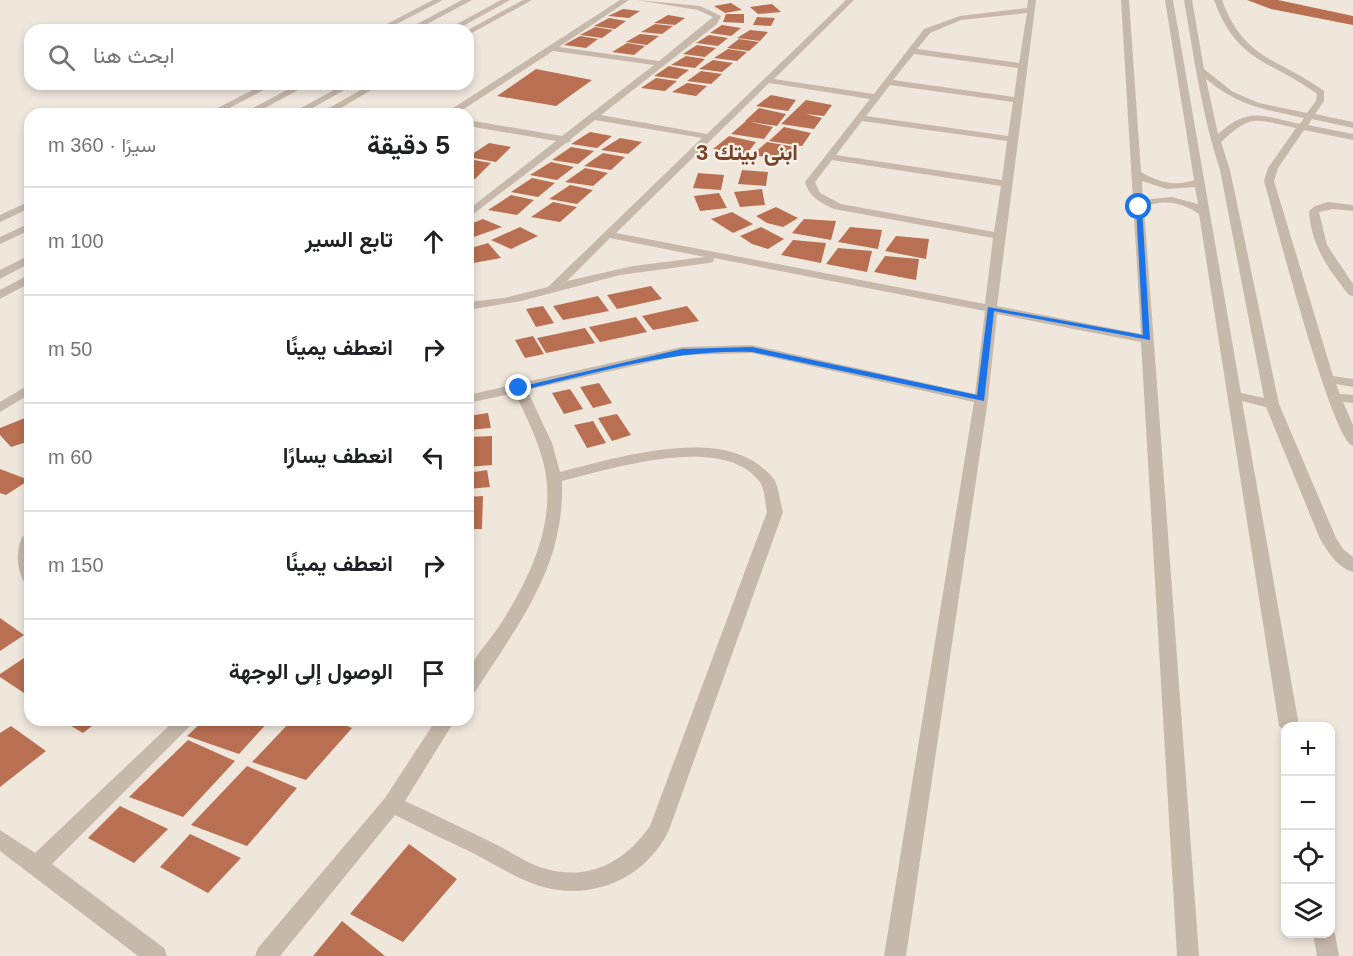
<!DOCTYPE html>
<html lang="ar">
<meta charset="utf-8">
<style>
:root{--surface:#fff;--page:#f2f2f2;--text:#202124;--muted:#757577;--line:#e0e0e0}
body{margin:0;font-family:Helvetica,Vazirmatn,sans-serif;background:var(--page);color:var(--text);direction:rtl}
.controls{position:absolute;right:18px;bottom:18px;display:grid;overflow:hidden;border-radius:12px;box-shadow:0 3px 9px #0003}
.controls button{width:54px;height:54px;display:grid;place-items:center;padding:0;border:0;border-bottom:2px solid var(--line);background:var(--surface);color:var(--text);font:30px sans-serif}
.stop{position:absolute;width:18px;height:18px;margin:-14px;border:4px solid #1a73e8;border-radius:50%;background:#fff}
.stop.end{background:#1a73e8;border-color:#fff;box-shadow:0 2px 6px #0008}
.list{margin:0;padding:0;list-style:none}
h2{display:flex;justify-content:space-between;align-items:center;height:78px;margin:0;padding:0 24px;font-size:26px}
h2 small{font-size:20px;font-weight:400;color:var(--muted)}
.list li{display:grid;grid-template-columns:39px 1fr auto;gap:18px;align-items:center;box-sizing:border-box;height:108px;padding:0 24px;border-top:2px solid var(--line)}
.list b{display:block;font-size:22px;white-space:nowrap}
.list em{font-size:20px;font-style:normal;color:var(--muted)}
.icon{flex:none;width:33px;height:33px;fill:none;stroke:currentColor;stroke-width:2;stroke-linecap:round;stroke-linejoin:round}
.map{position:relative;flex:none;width:1353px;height:956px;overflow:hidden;direction:ltr}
.search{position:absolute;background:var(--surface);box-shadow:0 3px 9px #0003;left:24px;top:24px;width:450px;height:66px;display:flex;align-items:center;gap:15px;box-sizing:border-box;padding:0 21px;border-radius:18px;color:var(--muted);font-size:22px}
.panel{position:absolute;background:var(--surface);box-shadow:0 3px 9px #0003;left:24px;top:108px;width:450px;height:618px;border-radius:18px;direction:rtl}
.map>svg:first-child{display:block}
.building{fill:#b96f51}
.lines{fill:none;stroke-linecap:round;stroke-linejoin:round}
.minor{fill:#c6b8aa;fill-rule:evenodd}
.route{fill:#1a73e8}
.labels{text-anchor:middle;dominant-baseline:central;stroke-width:4.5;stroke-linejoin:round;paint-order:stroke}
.far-district-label{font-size:22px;font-weight:bold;fill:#7a412a;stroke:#f7f1e8}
</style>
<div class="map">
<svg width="1353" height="956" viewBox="0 0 1353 956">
<rect width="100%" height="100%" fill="#efe7dc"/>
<path class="building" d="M1247,0H1278L1353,16V25L1271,9Z
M731,3L742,10L725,13L714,6Z
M772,4L781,12L758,14L750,7Z
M623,9L640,11L629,18L608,16Z
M726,14H744V23L723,22Z
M668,15L685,18L675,25L654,23Z
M757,17L775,18L771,26L753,25Z
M609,18L626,21L615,29L594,26Z
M655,24L673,26L662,34L641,32Z
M722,25L741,28L731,36L710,33Z
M595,27L613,30L602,38L580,35Z
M750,30L768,32L760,41L737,38Z
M640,34L659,36L647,45L626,42Z
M709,35L728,38L718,46L696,43Z
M580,36L598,39L586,48L564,45Z
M739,39L759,42L749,51L727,48Z
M627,43L645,46L634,55L612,52Z
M697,45L716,48L705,57L683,54Z
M728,49L747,52L737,61L714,58Z
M686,56L705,59L695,68L671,65Z
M713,60L733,63L722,72L699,69Z
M669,66L689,70L677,79L654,76Z
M536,69L592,80L556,106L497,96Z
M701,71L722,74L711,84L687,81Z
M656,78L677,81L665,91L641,88Z
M687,83L707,86L696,96L672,92Z
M771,95L796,100L788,111L756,106Z
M806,100L832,105L824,116L806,114L822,118L814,129L781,124Z
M759,108L786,114L777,126L745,121Z
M746,121L773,127L764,139L731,134Z
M784,127L811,133L802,146L769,141Z
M590,132L612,136L597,148L571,144Z
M729,136L756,142L746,155L713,149Z
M620,138L642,142L628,154L601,150Z
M767,142L795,147L786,160L752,155Z
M489,143L511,147L496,162L468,157Z
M571,147L594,151L578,164L552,160Z
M603,153L625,157L611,170L584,166Z
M468,159L491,163L475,179L468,177Z
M551,162L574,167L557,180L530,175Z
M585,168L608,173L593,186L565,182Z
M742,170L768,172L766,186L738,184Z
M698,173L724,175L721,190L693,188Z
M532,178L555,183L538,197L511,192Z
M570,185L593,190L577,204L549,199Z
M762,189L765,205L740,207L734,192Z
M719,193L727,208L700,211L694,196Z
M511,195L534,200L517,215L488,210Z
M553,202L577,207L560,222L531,217Z
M776,207L798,218L783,227L767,223L756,216Z
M732,212L753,224L733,233L711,219Z
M483,219L502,227L468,239V225Z
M804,219L836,221L831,240L792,233Z
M520,227L538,236L511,249L491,240Z
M761,227L784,239L768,249L752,244L740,236Z
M850,227L882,230L878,249L838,242Z
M896,236L929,239L926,259L885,251Z
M793,240L826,243L821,263L781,255Z
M488,243L501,258L468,264V249Z
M838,248L872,251L867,272L826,264Z
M885,256L919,259L916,280L874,272Z
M651,286L662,299L617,309L607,295Z
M598,296L609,311L563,320L553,306Z
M543,306L554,323L536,327L526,309Z
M687,306L699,321L653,330L642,316Z
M636,317L647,332L600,342L589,327Z
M585,328L595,343L546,353L537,338Z
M533,336L544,354L525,358L515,340Z
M599,383L612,403L593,408L580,387Z
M570,389L583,409L564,414L552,393Z
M488,413L491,428L468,430V416Z
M617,414L631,435L612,441L598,418Z
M30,416V441L11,447L0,435V428Z
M593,421L606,443L587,448L574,425Z
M492,436V465L468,467V437Z
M0,469L29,480L6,495L0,493Z
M487,470L490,487L468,489V473Z
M483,496L482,529H468V497Z
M0,618L24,635L0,651Z
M30,654V697L0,677V674Z
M61,720H100L83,733Z
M204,720H270L239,754L187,736Z
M292,720H332L352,728L306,780L252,762Z
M11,726L46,751L0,787V733Z
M188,740L235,761L183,817L129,797Z
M247,766L297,788L247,846L191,825Z
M120,806L168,829L134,863L88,838Z
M190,834L241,858L208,893L160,867Z
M409,844L457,879L403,942L350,914Z
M342,921L385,956H313Z"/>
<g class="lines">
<path class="minor" d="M433,0H443L385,30H375Z
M462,0H472L416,30H406Z
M501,0H510L456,30H446Z
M523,0H532L468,35V30Z
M620,0H629L559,47L659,61L713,17L698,10L637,0L700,6L721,16L717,24L601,115L707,134L846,0H854L774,79L874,94L924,29L960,16L1027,8L1028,0H1036L997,306L1141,334L1121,0H1129L1141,172C1158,182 1175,187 1194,180L1165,0H1173L1241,393L1264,398L1220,170C1202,115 1194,58 1184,0H1192L1204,69L1233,92L1259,103L1307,113L1316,101L1317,94C1269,59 1237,63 1214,0H1222C1244,60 1278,58 1324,91V101L1315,114L1353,122V128L1312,119L1308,125L1353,134V140L1304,130L1278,168L1274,181L1333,376L1353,379V387L1336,384L1340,394L1353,395V403L1343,402L1353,425V446C1332,441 1274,216 1264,181L1268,168L1296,128C1255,120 1253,112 1221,142L1230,170L1279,404L1336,538L1343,549L1353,557V572C1337,567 1328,552 1320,539L1266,407L1242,401L1299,726H1286V732L1279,726L1199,214C1183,203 1162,198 1144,208L1199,956H1177L1141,342L997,314L988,399L906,956H884L974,402L752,353L682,355L527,390L552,443L560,472C617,458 718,426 765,470C769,473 773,477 775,481C779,489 780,502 783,512L669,830C647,877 594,901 543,887C518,880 496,865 473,853C447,841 421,828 395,815L280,956H255L258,948L385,798L436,720H455L405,801C433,814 461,827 489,841C507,849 524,862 543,868C588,882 624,863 650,826L767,512C765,503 765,488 759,481C722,433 611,469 562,481C565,567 519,623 475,692L468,694C468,687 466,677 469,671C475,655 490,640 500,625C530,578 557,522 544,465C538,440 526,416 515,393L468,403V395L682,347L752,345L975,394L985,311L714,258L713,262L709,263L620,275L521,301L468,310V302L504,298L548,287L702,138L595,120L571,139L570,142L566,143L468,218V210L556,141L468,126V120L562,136L654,65L553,51L456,114H445L447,112ZM1027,13L1019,63L917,49L930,33L961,20ZM914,54L1018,68L1014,97L893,80ZM1206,79C1239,106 1262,109 1304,118L1300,124C1262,116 1249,106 1218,134ZM769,83L870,99L805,182C809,197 821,203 834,209L993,238L985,304L616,233ZM890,85L1013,102L1008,136L866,116ZM862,121L1007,141L1002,180L836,155ZM832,160L1001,186L994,232L841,204L820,193L815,182ZM1142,181L1167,189L1195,187L1198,204L1172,197L1143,200ZM610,238L705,257L633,266L567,281Z
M264,84H275L218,114H206Z
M298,84H309L254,114H242Z
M345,84H355L302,114H290Z
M371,84H381L331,114H319Z
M30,201V208L0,222V215Z
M1328,202L1353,205V211L1333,209L1319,212L1327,245L1353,284V296L1349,295C1328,269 1311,245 1309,211L1315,206Z
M30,223V230L0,244V237Z
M30,255V263L0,279V270Z
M30,274V283L0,299V290Z
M30,384V394L0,412V402Z
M30,532V584L24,582C16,567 16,552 22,537Z
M175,720H196L52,864L164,948L167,956H138L0,851V830L35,853Z
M1330,926L1335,934L1339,956H1317L1313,934H1330Z"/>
</g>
<path class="route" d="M1139,205L1142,207L1150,340L994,311L984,401L752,352C672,349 596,373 519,391L515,388L682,349L752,347L977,395L988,307L1143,335L1136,207Z"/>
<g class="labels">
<g class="far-district-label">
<text x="747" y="152">ابنى بيتك 3</text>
</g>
</g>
</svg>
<div class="controls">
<button>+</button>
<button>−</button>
<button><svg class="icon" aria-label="locate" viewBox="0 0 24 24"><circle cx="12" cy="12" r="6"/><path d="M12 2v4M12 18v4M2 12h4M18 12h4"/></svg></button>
<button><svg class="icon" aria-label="layers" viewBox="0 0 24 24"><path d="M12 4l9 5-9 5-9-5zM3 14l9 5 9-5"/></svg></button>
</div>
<div class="stop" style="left:1139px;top:207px"></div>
<div class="stop end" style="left:519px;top:388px"></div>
<div class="search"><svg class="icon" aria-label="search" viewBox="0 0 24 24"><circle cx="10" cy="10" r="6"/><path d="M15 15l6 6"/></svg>ابحث هنا</div>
<section class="panel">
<h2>5 دقيقة<small>سيرًا · 360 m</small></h2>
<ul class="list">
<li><svg class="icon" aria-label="ahead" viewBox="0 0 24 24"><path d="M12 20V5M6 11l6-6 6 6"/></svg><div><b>تابع السير</b></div><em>100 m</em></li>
<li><svg class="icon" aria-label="right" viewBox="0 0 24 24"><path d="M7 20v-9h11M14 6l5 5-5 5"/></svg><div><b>انعطف يمينًا</b></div><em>50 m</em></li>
<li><svg class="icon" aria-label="left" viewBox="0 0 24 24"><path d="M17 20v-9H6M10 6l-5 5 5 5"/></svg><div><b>انعطف يسارًا</b></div><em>60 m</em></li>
<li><svg class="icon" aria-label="right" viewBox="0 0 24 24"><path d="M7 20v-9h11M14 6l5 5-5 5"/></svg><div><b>انعطف يمينًا</b></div><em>150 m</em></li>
<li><svg class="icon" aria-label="arrive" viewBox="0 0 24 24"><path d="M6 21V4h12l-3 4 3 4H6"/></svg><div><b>الوصول إلى الوجهة</b></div></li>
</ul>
</section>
</div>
